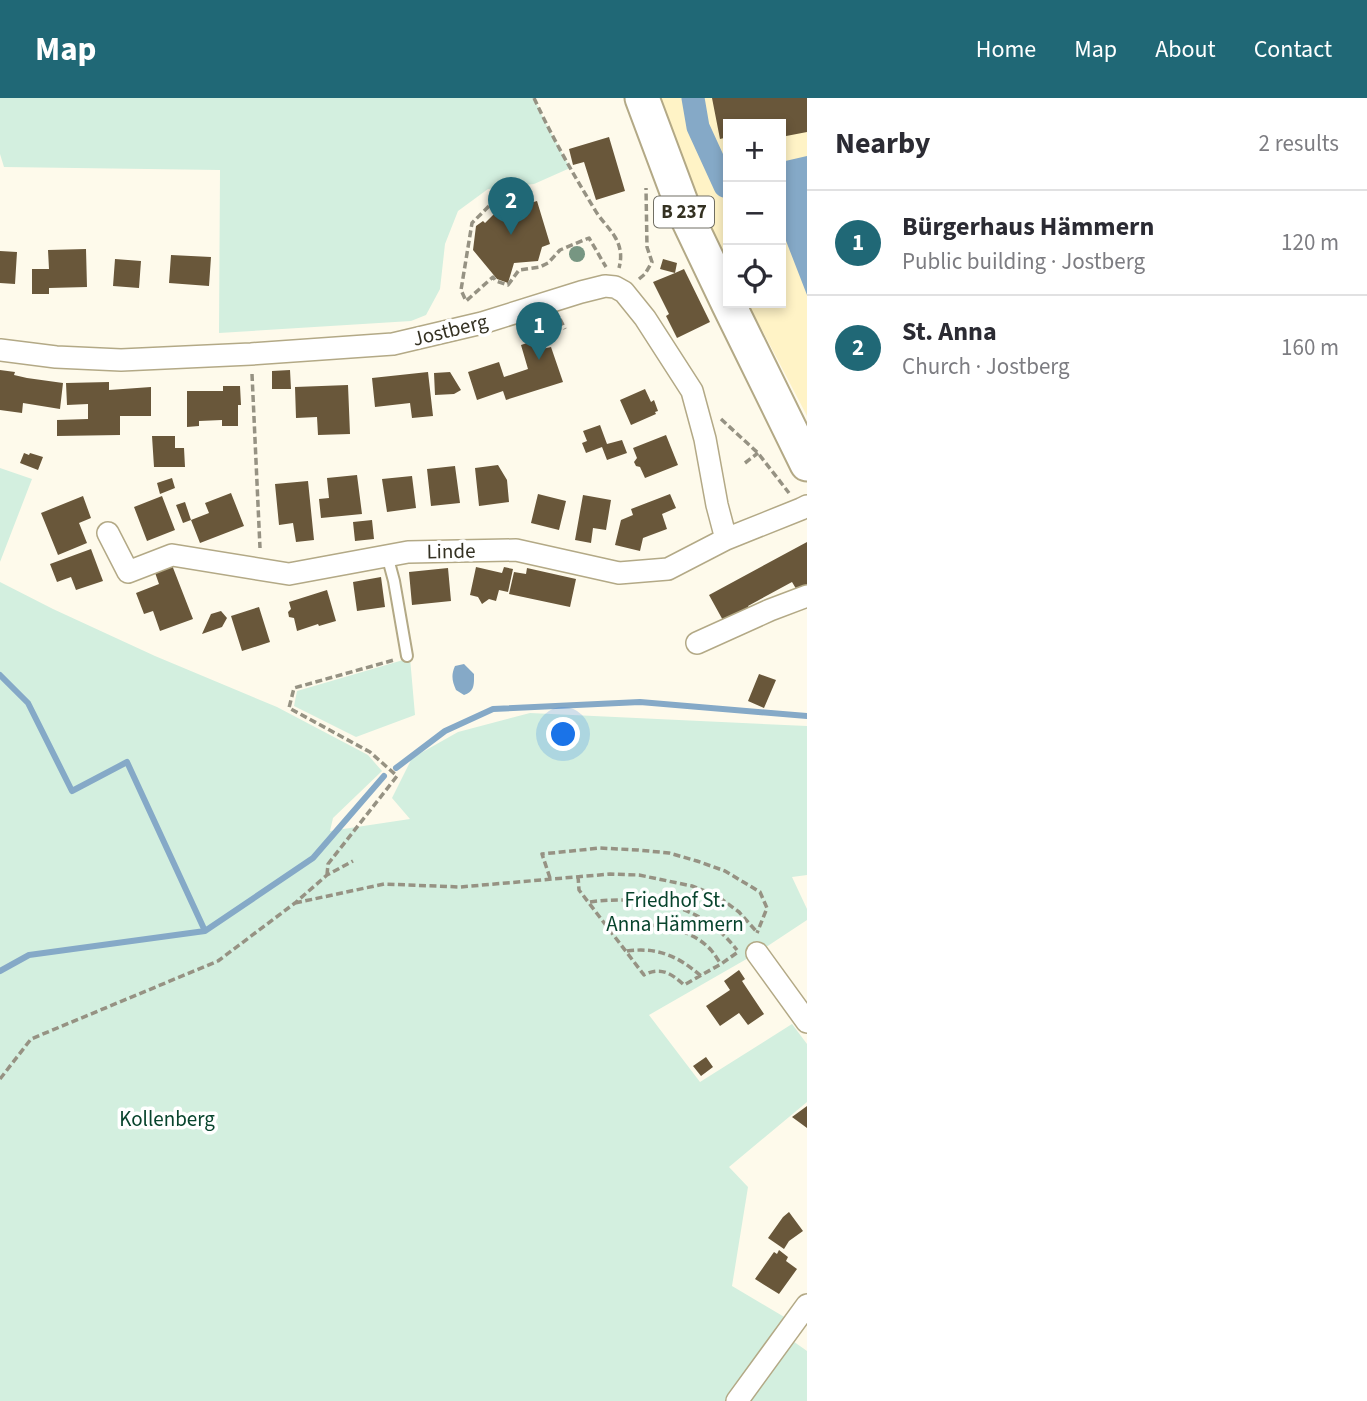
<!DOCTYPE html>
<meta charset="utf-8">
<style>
:root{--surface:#fff;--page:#f2f2f3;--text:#2b2b33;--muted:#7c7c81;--line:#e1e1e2;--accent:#206876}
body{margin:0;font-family:"Source Sans 3",sans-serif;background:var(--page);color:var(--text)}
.controls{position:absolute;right:21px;top:21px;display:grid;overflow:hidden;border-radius:0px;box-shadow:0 4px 10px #0003}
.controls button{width:63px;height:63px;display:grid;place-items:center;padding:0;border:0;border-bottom:2px solid var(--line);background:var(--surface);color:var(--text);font:35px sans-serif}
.you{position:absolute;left:564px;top:637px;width:24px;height:24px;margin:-18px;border:5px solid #fff;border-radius:50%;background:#1a73e8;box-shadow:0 0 0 10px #1a73e833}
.badge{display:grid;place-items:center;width:46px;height:46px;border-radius:50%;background:var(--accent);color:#fff;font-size:23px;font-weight:700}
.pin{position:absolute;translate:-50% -58px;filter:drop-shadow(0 2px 4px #0008)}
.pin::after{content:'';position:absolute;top:37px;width:24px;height:21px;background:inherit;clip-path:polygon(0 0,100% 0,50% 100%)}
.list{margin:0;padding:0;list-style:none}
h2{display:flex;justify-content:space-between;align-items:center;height:91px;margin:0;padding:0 28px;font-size:30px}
h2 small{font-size:23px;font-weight:400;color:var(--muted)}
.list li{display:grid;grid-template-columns:46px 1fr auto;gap:21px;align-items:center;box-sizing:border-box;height:105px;padding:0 28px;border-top:2px solid var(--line)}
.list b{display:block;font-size:26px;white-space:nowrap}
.list p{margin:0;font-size:23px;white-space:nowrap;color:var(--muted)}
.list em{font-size:23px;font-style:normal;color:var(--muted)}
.icon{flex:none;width:38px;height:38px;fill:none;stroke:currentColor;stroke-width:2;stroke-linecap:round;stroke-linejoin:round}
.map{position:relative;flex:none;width:807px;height:1303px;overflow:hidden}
header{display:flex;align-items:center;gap:42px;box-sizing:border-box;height:98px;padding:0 35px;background:var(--accent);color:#fff}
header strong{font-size:33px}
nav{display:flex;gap:38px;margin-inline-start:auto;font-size:24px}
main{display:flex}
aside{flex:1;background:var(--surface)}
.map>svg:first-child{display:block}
.built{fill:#fff3c6}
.green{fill:#d3efdf}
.water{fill:#85a9c7}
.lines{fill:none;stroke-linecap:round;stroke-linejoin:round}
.stream{stroke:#85a9c7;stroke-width:6}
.canal{stroke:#85a9c7;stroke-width:23}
.building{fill:#69573a}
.service-casing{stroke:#b3a986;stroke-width:14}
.minor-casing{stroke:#b3a986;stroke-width:24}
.primary-casing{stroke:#b3a986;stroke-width:37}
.path{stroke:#969283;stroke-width:3.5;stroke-dasharray:7 3.5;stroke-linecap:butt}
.service{stroke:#fff;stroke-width:10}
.minor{stroke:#fff;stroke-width:21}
.primary{stroke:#fff;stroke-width:33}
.tree{fill:#779682}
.labels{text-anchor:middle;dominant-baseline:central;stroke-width:7;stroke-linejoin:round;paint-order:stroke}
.shield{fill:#fff;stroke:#716f64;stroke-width:2}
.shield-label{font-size:19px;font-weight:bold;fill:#343122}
.street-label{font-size:21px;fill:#343122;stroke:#fff}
.park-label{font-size:21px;fill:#08442d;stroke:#fff}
</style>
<header>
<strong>Map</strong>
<nav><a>Home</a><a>Map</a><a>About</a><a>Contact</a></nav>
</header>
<main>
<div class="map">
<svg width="807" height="1303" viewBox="0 0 807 1303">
<rect width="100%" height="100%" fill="#fefaeb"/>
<path class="built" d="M658,0H807V318L748,205H781V26H728V168L687,86Z"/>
<path class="green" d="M0,0H534L545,24L570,70L534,86L488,91L458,113L445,146L440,191L426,217L411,223L219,235L220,72L4,69L0,56Z
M0,370L32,381L0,464Z
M0,484L53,511L155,558L277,609L368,657L382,673L333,720L330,733L410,721L392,700L412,660L458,634L530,615L807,628V777L792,779L807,811V822L757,855L649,917L700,984L792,926L807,946V1004L729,1069L748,1089L732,1188L786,1220L728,1303H0Z
M410,560L415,617L356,639L294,608L297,593Z
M790,1241L807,1253V1303H745Z"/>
<path class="water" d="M807,58V197L781,130V64Z
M464,566L474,576C474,586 475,593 464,597L456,592C452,583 451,577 455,568Z"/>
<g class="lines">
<path class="stream" d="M0,577L28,605L72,693L127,664L205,833
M396,670L445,633L493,611L640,604L807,618
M0,873L29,857L205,833L313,760L384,678"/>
<path class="canal" d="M693,0L698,29L725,88L728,89"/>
</g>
<path class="building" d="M712,0H807V34L781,39V26H728V39L720,41Z
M609,39L625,93L596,102L584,64L573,67L569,51Z
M537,103L550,146L542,149L538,163L514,165L508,185L497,181L473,152L476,128L483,123L485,125L495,115V113L498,112L499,114Z
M86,151L87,189L49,190V196H32V171H49L48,152Z
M0,153L17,154L15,186L0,185Z
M171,157L211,159L209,188L169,185Z
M115,161L141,163L139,190L113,188Z
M663,161L677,165L675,175L684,171L710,224L677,240L666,218L669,216L653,184L675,175L660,171Z
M539,241L542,251L551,249L563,284L506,302L503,293L477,302L468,274L499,264L504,279L528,271L521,247Z
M0,272L15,274L14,277L27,280L63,285L60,311L23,305L22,315L0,312Z
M290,272L291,291H272V273Z
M428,274L433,318L412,320L410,305L375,309L372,280Z
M450,274L461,292L454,296L435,297L434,275Z
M109,284V292L151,289V318H120V337L57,338V322L88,321V306L67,307L66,285Z
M348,287L350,336L318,337L317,319L296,320L295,289Z
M223,288H240L241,307H238V328H222V322L199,323V328L187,329V293H223Z
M645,291L651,304L654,302L658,313L655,314L656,316L631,327L620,302Z
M600,327L607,346L622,342L627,355L607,362L602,349L586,355L582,345L587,343L583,333Z
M666,337L678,367L645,380L640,369L636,368L634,364L637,360L633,350Z
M152,338H175V350H184L185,369H154Z
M24,355L29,357L30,355L43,359L38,372L20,365Z
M498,367L507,382L509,404L479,408L475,370Z
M455,368L460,405L431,408L427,371Z
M357,377L362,416L321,420L319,401L329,400L327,380Z
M412,378L416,410L387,414L382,381Z
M172,380L175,390L160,396L157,385Z
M308,383L314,442L296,444L293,425L279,427L275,386Z
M231,395L244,428L200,445L191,422L183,425L176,407L185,404L191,422L209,415L205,405Z
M538,396L566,403L559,432L531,425Z
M670,396L676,410L662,416L667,431L643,440L640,453L615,447L621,422L633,417L631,411Z
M583,397L611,402L606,432L593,430L591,445L575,442Z
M83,398L91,420L79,425L87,445L58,457L41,415Z
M162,398L175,432L147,443L134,409Z
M372,422L374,441L355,443L353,424Z
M807,444V489L798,494L792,484L748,508L750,512L725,526L709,497Z
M91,451L103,483L76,492L71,479L57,484L50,466Z
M170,462L193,521L160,533L153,513L144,516L136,495L159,486L153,469Z
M476,469L502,475L504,469L513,471L508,494L499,492L496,503L489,501L482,506L478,499L470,497Z
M448,470L451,503L412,507L409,474Z
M527,470L576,481L570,509L509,496L514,474L526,476Z
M381,479L385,509L357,513L353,484Z
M327,492L336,523L319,528L318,526L297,533L294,520L289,519L288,514L291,511L289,504Z
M259,509L270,544L242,553L231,518Z
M221,513L227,520L222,529L202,536L211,516Z
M759,576L776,582L764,610L748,603Z
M739,872L745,881L742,883L764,916L748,927L739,915L720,928L706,908L730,892L724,883Z
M706,959L713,969L701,978L693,968Z
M807,1008V1030L792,1019Z
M789,1114L803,1133L789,1143L784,1151L768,1140L783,1119Z
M779,1152L788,1159L786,1163L797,1171L779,1196L755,1181L774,1154L777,1156Z"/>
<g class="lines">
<defs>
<path id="service" d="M387,457L394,483L407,558"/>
<path id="minor" d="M0,252L56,259L121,262L251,256L393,246L482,225L581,194L605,188L615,189L624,194L645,220L692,293L705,341L717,407L726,441
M108,435L128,474L172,457L289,476L408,454L516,452L619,475L668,471L726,441L801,411L807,408
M697,545L770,512L807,498
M757,855L807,924
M737,1303L807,1207"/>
<path id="primary" d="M642,0L685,115L728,205
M728,205L807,366"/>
</defs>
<use href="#service" class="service-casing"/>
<use href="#minor" class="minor-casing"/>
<use href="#primary" class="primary-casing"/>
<path class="path" d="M534,0C552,39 573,76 595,112C600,121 609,129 615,139C621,149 622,159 619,170
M489,108L472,125L461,192L466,203L493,179L496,183L508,187L519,172L540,169L548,165L560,152L589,140L606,169
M639,181L645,176L652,164L647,149L646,90
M560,221L565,231
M252,276L260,450
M721,321L758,355L789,395
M745,365L758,355
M327,777L328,766L397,678L370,654L289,610L294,590L394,562
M578,778L579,792L644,877C661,868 672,876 684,887L721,866L738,854
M550,780L542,756L600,750L638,752L669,755L697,763L725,773L760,794L767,810L757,835
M590,804C603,802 615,802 628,802C673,803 709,816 737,852
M295,805L384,786L460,789L610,776L639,777L692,788L716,797L739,814L756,833
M609,830C643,824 686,825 711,852C715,857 718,862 721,866
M627,853C658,849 678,858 701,878
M0,981L31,941L218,863L295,805L327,777L353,763"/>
<use href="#service" class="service"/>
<use href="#minor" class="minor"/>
<use href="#primary" class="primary"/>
</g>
<circle class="tree" cx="577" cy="156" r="8"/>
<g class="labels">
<rect class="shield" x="654" y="98.5" width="60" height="31" rx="5"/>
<g class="shield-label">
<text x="684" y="114">B 237</text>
</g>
<g class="street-label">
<text transform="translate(450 232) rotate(-14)">Jostberg</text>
<text transform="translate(451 453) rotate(-1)">Linde</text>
</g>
<g class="park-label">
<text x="675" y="802">Friedhof St.<tspan x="675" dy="24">Anna Hämmern</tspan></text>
<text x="167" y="1021">Kollenberg</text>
</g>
</g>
</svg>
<div class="controls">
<button>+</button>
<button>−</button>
<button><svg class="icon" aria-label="locate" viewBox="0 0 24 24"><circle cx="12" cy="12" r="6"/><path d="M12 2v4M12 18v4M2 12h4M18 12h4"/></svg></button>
</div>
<div class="you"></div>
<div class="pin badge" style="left:539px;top:262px">1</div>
<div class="pin badge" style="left:511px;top:137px">2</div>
</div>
<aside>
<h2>Nearby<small>2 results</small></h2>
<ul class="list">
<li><span class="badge">1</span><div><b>Bürgerhaus Hämmern</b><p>Public building · Jostberg</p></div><em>120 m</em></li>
<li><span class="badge">2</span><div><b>St. Anna</b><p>Church · Jostberg</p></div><em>160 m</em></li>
</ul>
</aside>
</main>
